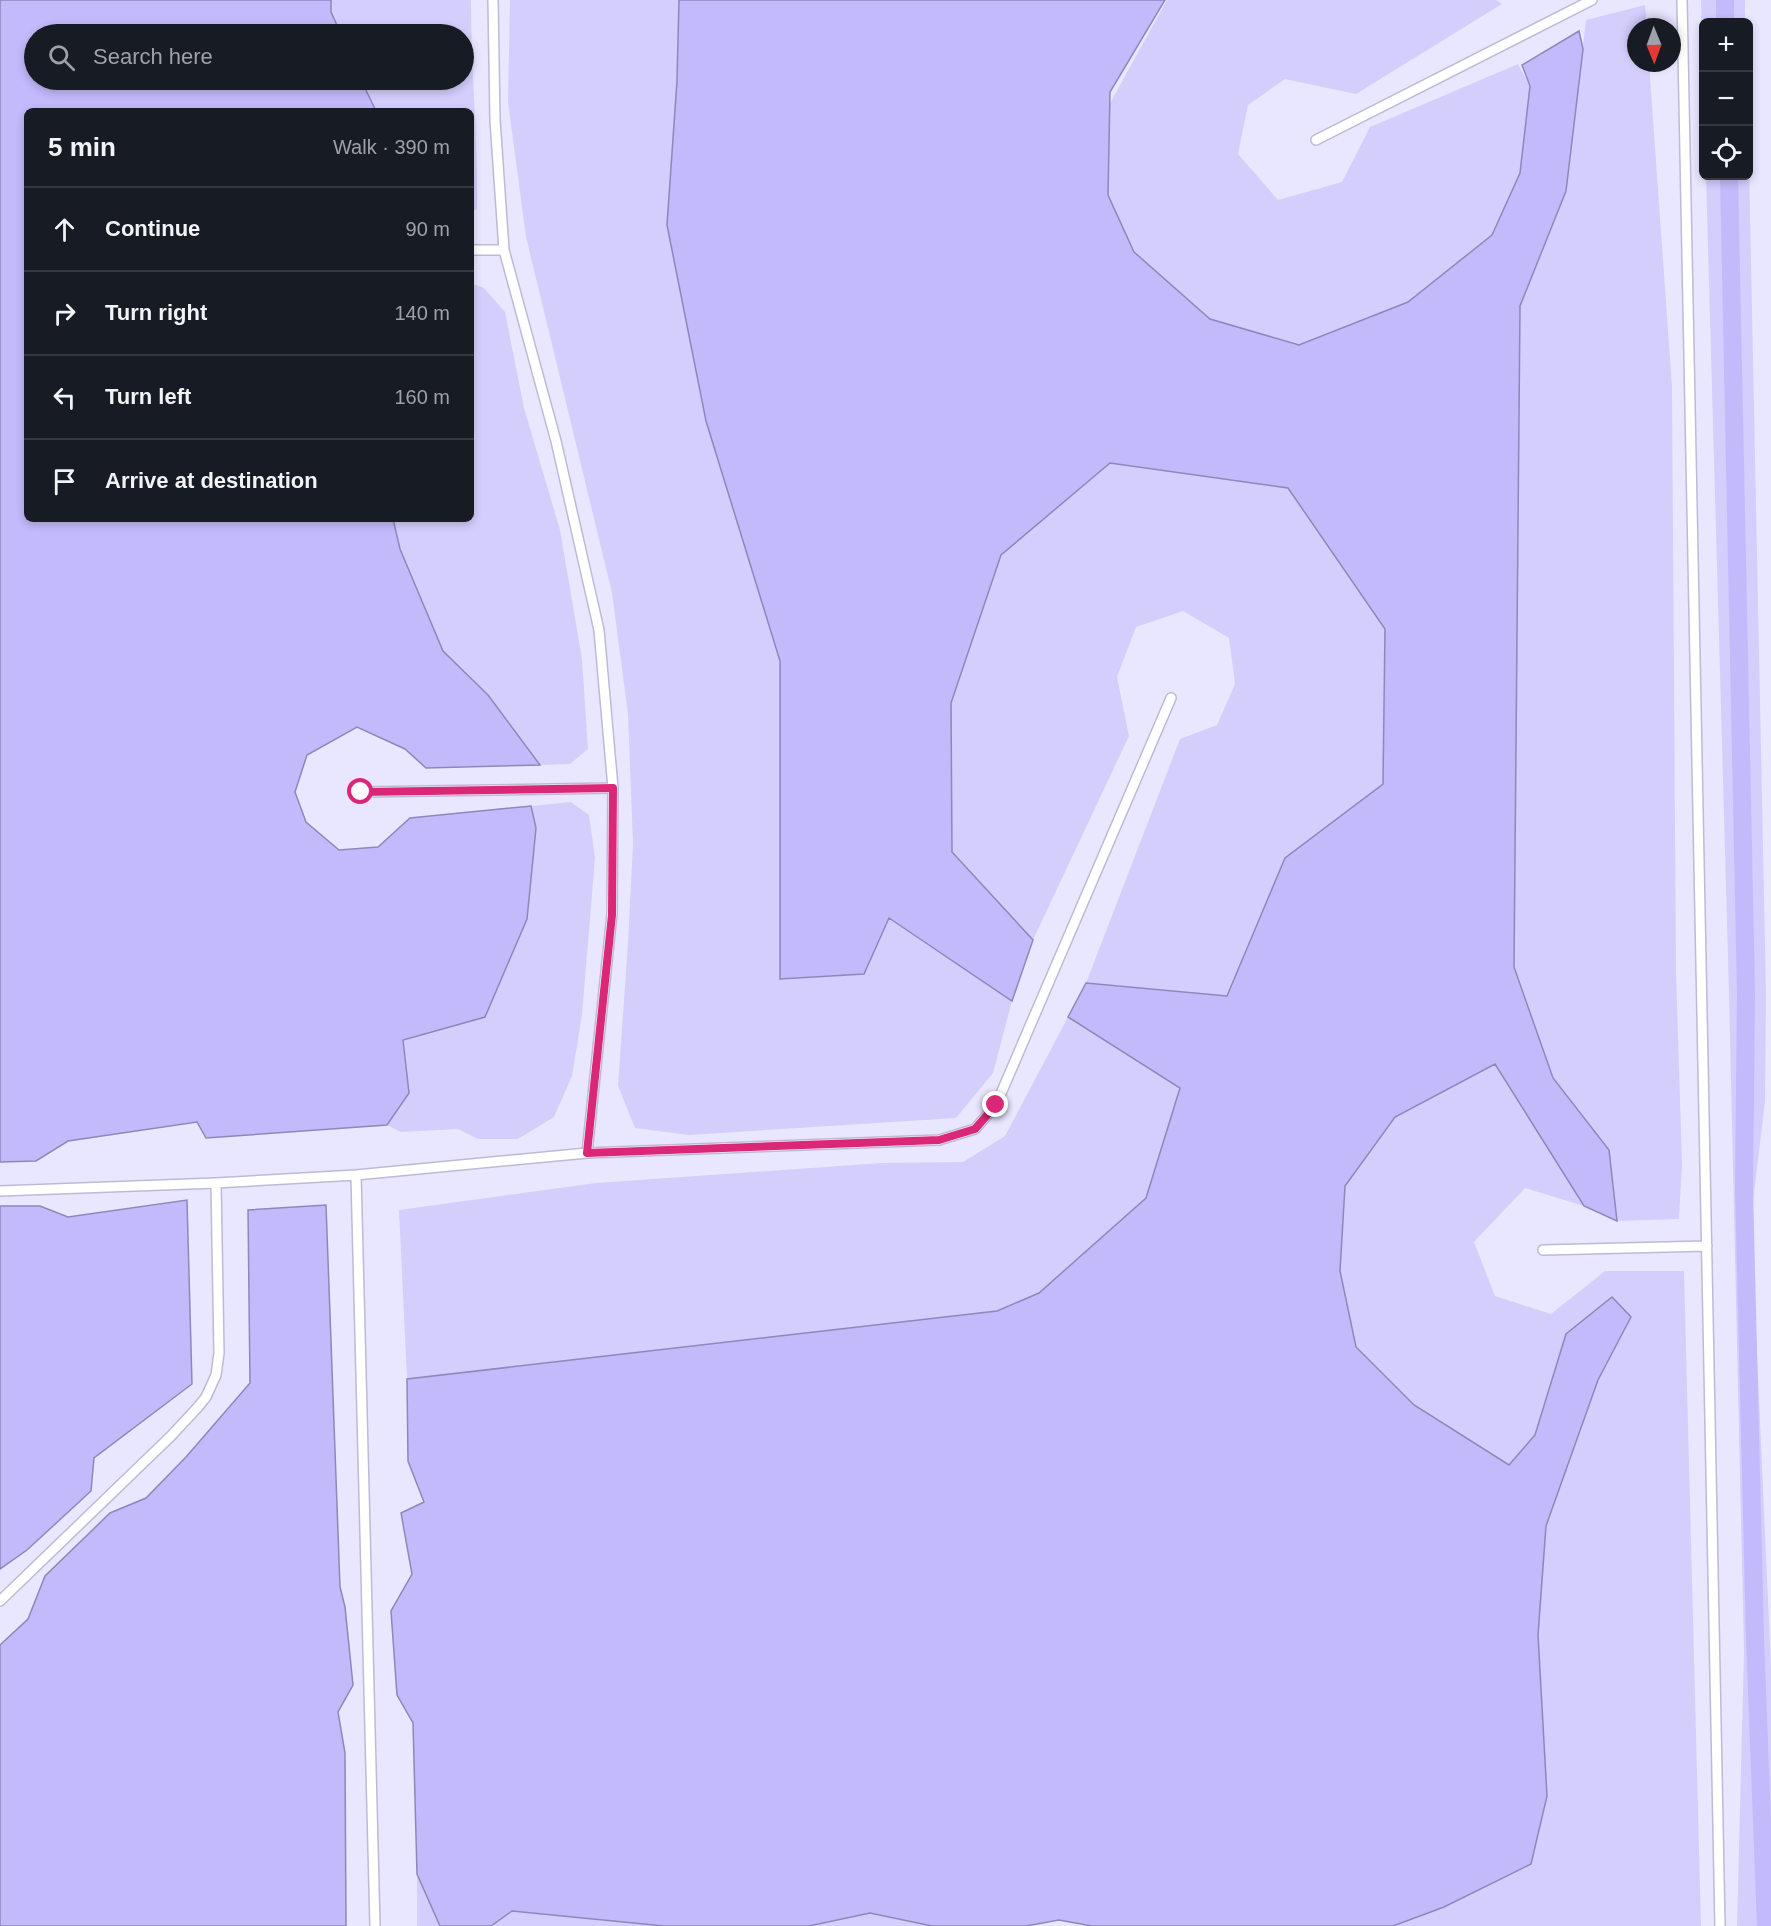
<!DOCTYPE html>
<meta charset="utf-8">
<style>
:root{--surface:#171b24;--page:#20242c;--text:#f1f3f6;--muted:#9ea1a6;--line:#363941}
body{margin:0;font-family:Arial,sans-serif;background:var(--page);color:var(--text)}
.controls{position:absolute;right:18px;top:18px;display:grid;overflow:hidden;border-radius:9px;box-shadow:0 3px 9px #0003}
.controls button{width:54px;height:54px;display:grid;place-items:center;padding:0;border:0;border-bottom:2px solid var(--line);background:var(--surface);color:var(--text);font:30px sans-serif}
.compass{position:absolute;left:1627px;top:18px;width:54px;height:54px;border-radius:50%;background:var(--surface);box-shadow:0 3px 9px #0003;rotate:179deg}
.stop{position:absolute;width:18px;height:18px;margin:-14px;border:4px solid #db2777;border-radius:50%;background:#fff}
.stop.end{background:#db2777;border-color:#fff;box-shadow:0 2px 6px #0008}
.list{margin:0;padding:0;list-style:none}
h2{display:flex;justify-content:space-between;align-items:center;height:78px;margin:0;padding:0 24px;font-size:26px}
h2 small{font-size:20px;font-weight:400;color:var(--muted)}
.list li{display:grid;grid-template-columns:39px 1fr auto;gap:18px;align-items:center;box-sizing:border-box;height:84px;padding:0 24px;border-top:2px solid var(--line)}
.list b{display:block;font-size:22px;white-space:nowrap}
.list em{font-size:20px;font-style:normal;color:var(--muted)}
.icon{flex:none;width:33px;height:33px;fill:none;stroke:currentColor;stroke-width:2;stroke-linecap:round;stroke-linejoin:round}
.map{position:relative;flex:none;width:1771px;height:1926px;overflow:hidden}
.search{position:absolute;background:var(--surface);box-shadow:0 3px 9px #0003;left:24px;top:24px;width:450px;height:66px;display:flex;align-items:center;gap:15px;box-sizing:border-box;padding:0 21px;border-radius:33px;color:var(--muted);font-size:22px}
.panel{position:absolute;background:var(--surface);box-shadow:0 3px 9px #0003;left:24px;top:108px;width:450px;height:414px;border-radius:9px}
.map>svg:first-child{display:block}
.green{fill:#d3cefc}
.water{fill:#c2bafb;stroke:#8e88b9;stroke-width:1.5}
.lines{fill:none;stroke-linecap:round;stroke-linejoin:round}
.canal{stroke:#c2bafb;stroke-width:18}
.lane-casing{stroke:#bdbad6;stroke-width:12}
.lane{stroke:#fff;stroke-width:9}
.route{stroke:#db2777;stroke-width:8}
</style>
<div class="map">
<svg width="1771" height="1926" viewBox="0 0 1771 1926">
<rect width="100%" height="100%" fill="#e9e7ff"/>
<path class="green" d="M331,0H471C471,70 478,139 477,209L471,212V111H376L361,80H464V34H341L331,12Z
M510,0H679L677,81L706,421L780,661V978L889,918L1012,1001L993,1073L956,1118L689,1135L635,1128L618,1086L628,943L633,843L628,714L612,593L526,237L508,102Z
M1167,0H1496L1502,4L1356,94L1285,79L1248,105L1238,154L1278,200L1342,182L1370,127L1518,64L1530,86L1520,173L1492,235L1408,302L1299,345L1210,319L1134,252L1108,195L1109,105Z
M1701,0H1745V22H1704L1703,103Z
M1645,5L1647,27H1636V63H1649L1672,387L1676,972L1682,1163L1679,1219L1617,1221L1609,1150L1553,1078L1514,967L1520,306L1566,191L1586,20Z
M1749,163L1766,994L1765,1101L1751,1219L1771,1667V1926H1737L1744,1651L1729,993L1706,176H1748Z
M471,283L484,288L505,312L524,408L560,530L582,659L588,749L570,764L540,765L488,695L443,651L400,549L393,519H471Z
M1110,463L1288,488L1385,629L1383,784L1285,858L1227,996L1086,983L1180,739L1217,725L1235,684L1229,638L1183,611L1136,627L1117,677L1129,736L1033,940L952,852L951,703L1001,555Z
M571,802L589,815L595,858L582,1015L572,1076L554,1117L518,1139H478L458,1129L401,1132L387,1125L409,1093L403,1040L536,828L531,806Z
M1068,1017L1180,1088L1146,1198L1039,1293L997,1311L407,1379L399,1210L596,1183L882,1163L963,1162L1005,1136Z
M1495,1064L1584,1206L1525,1188L1474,1242L1495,1296L1551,1314L1605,1271H1684L1701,1926H1393L1444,1907L1531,1864L1538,1635L1546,1526L1598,1380L1631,1317L1566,1334L1535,1435L1509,1465L1414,1405L1356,1347L1340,1271L1345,1186L1395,1117Z
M417,1874L440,1926H417Z
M512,1911L664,1926H491Z
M870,1913L932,1926H809Z"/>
<path class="water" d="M0,0H331V12L341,34H34V80H361L376,111H27V519H393L400,549L443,651L488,695L540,765L426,768L405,749L357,727L307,755L295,792L306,822L339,850L378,847L410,818L531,806L536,828L527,919L485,1017L403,1040L409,1093L387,1125L206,1138L197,1122L68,1141L36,1161L0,1162Z
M679,0H1165L1110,92L1108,195L1134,252L1210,319L1299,345L1408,302L1492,235L1520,173L1530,86L1522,65L1579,31L1583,49L1566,191L1520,306L1514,967L1553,1078L1609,1150L1617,1221L1584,1206L1495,1064L1395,1117L1345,1186L1340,1271L1356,1347L1414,1405L1509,1465L1535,1435L1566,1334L1612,1297L1631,1317L1598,1380L1546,1526L1538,1635L1547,1796L1531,1864L1444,1907L1393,1926H1092L1059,1920L1026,1926H932L870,1913L809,1926H664L512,1911L491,1926H440L417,1874L413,1723L397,1695L391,1611L412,1574L401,1513L424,1502L408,1461L407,1379L997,1311L1039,1293L1146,1198L1180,1088L1068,1017L1086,983L1227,996L1285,858L1383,784L1385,629L1288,488L1110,463L1001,555L951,703L952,852L1033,940L1012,1001L889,918L864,974L780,979V661L706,421L667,225L677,81Z
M187,1200L192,1384L94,1458L91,1491L27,1550L0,1569V1206H40L68,1217Z
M326,1205L340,1587L345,1607L353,1685L338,1712L345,1753L346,1926H0V1645L28,1619L45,1576L110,1513L146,1498L186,1457L250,1383L248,1210Z"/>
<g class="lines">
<path class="canal" d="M1725,0V22
M1729,176L1746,994L1744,1188L1755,1638L1766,1926"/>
<defs>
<path id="lane" d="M493,0L495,120L504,250L556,441L599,630L613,788L612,914L587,1153
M1682,0L1720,1926
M1316,140L1592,0
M471,250H504
M361,792L613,788
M356,1175L375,1926
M0,1191L216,1183L356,1175L587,1153L939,1140L975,1129L996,1105L1171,698
M1543,1250L1707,1246
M0,1601L171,1436L198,1407L206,1397L216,1375L219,1353L216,1183"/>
</defs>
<use href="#lane" class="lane-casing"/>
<use href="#lane" class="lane"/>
</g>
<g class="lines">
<path class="route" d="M361,792L613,788L612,915L587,1153L939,1140L975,1129L996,1105"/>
</g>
</svg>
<div class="controls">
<button>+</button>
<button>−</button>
<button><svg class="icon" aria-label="locate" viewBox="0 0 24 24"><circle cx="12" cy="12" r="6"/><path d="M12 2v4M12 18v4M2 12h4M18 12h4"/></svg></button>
</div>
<svg class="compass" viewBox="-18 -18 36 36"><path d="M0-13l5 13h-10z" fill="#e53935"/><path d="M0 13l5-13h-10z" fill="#9ea1a6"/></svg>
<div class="stop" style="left:361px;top:792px"></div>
<div class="stop end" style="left:996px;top:1105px"></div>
<div class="search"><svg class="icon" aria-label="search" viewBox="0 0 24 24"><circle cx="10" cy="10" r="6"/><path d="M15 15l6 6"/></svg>Search here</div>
<section class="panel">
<h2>5 min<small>Walk · 390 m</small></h2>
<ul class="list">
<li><svg class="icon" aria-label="ahead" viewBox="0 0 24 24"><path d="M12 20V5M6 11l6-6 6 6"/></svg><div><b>Continue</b></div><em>90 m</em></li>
<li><svg class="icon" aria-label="right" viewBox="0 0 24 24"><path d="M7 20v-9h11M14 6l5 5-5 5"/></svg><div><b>Turn right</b></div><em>140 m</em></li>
<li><svg class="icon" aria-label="left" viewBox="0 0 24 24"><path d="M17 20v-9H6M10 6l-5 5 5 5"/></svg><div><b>Turn left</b></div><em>160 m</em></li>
<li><svg class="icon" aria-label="arrive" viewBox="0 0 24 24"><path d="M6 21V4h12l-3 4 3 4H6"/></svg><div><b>Arrive at destination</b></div></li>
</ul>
</section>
</div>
